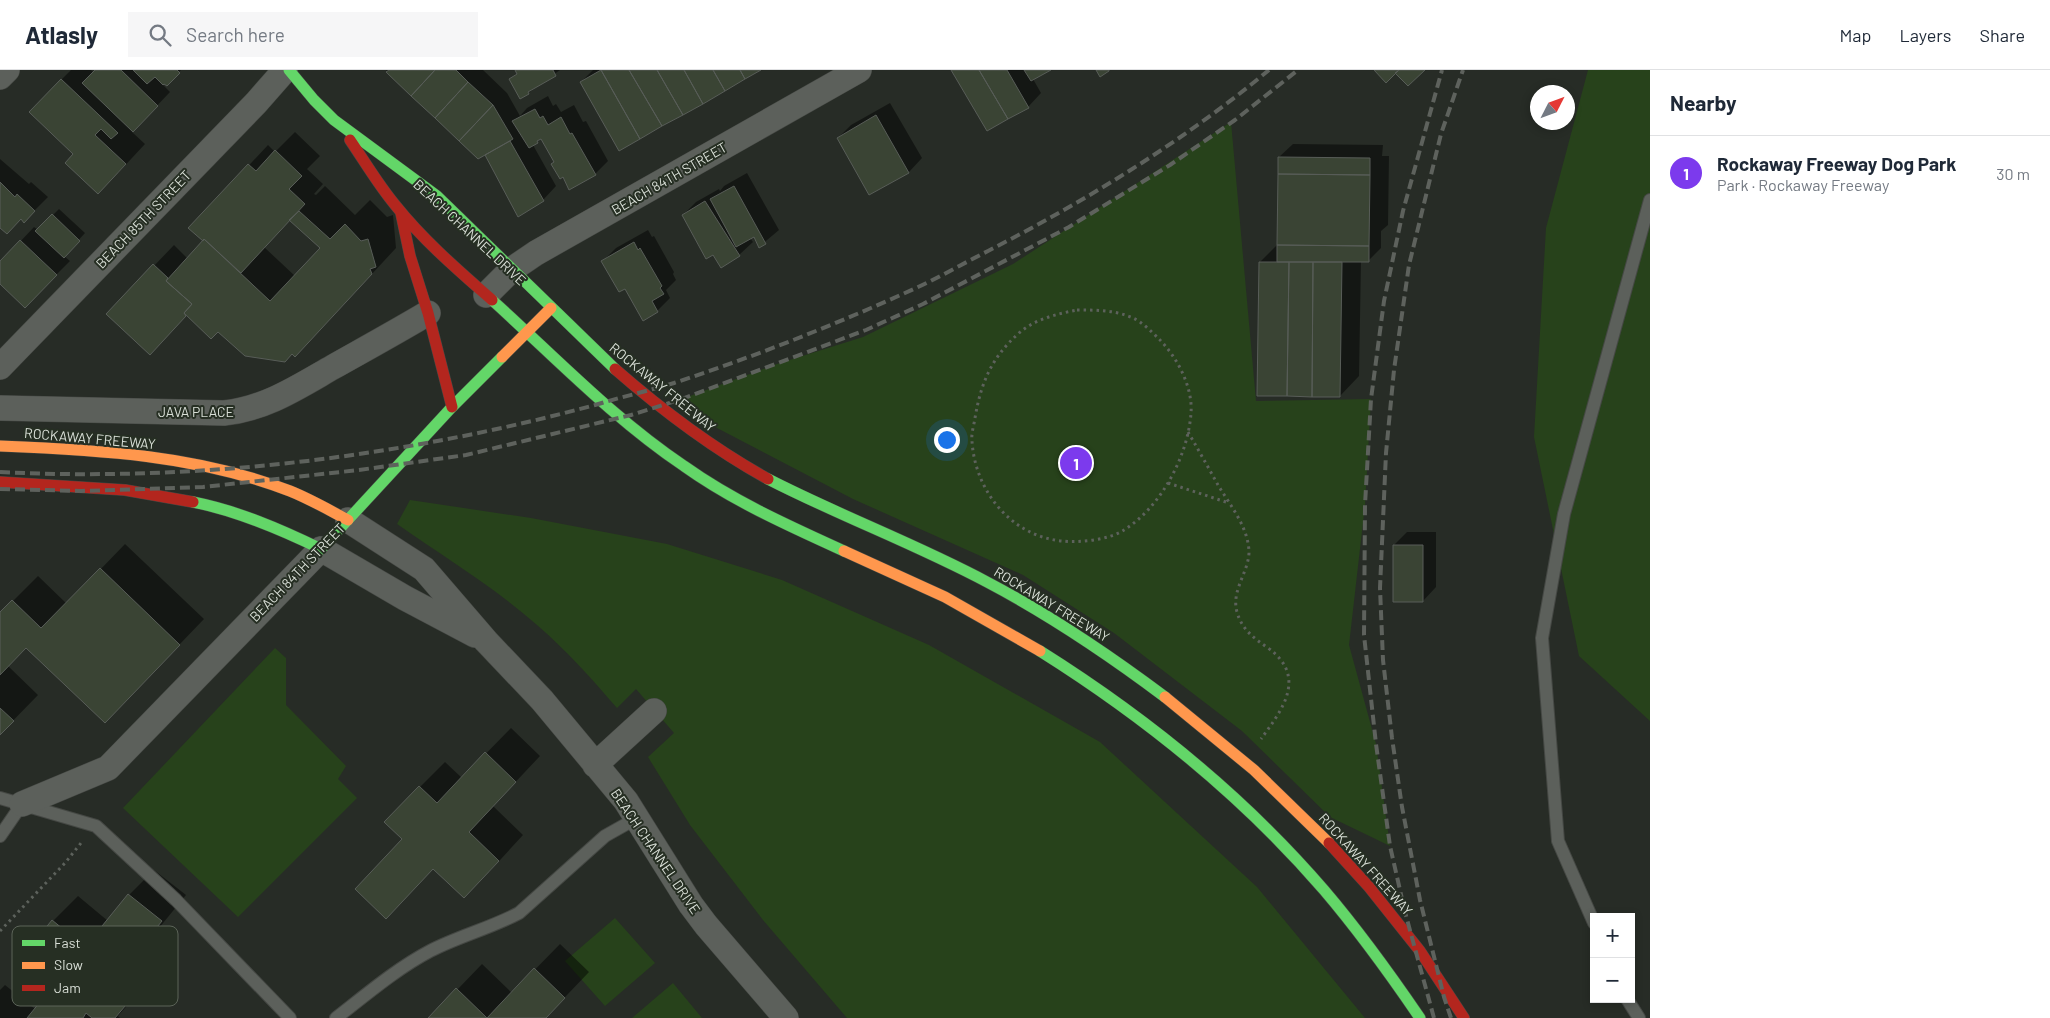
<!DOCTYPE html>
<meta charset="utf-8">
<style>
:root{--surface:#fff;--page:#f6f6f7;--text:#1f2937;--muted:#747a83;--line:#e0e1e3;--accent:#7c3aed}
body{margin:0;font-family:Barlow,sans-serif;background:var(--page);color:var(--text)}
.controls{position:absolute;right:15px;bottom:15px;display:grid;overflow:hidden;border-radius:0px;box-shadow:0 2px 8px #0003}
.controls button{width:45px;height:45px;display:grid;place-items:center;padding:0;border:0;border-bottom:1px solid var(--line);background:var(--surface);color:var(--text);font:25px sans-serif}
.compass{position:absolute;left:1530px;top:15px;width:45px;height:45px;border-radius:50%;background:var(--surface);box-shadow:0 2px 8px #0003;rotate:48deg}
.you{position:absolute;left:946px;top:369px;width:18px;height:18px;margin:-12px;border:4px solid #fff;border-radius:50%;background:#1a73e8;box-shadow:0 0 0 8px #1a73e833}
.badge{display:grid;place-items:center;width:32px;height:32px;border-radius:50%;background:var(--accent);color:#fff;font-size:16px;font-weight:700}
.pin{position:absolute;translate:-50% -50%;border:2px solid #fff;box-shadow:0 1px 5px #0006}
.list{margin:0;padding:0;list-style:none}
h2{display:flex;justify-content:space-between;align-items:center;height:65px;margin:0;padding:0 20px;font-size:21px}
h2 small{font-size:16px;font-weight:400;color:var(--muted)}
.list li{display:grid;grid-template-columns:32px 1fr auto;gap:15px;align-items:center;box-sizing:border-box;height:75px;padding:0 20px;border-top:1px solid var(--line)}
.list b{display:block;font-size:19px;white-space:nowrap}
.list p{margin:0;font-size:16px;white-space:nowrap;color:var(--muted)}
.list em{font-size:16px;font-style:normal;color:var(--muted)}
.icon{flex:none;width:28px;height:28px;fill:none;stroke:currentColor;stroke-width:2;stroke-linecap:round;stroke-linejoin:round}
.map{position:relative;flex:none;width:1650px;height:948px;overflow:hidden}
header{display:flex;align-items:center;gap:30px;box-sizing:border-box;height:70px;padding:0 25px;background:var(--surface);border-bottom:1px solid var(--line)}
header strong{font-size:24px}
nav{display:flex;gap:28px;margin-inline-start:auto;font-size:18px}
.search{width:350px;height:45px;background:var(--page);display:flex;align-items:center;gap:12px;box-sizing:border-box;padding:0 18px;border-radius:0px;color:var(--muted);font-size:19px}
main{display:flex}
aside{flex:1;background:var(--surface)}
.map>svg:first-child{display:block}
.green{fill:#27421b}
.shadow{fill:#0007;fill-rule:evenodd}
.building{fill:#3a4434;stroke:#585d58}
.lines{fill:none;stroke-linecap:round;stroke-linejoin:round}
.lane-casing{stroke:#454844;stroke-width:14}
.street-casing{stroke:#454844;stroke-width:26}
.fast-casing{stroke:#454844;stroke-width:12}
.slow-casing{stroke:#454844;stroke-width:12}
.jam-casing{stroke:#454844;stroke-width:12}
.path{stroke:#5d625c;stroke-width:3;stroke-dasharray:2.5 4;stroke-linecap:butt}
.lane{stroke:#5c605b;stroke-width:12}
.street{stroke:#5c605b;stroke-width:25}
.fast{stroke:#63d668;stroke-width:11}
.slow{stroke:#ff974d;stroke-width:11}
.jam{stroke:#b3261e;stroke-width:11}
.rail{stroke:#5e625d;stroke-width:4;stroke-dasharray:10 5;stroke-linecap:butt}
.labels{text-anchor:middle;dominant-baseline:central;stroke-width:4;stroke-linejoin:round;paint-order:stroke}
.street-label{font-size:14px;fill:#d9dfd7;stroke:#262f23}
.key{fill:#262f23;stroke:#5c6459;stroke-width:1}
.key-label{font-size:14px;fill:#d9dfd7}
</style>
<header>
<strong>Atlasly</strong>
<div class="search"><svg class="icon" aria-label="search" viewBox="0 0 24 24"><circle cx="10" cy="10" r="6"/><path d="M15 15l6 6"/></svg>Search here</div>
<nav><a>Map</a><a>Layers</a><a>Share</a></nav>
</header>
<main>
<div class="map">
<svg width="1650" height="948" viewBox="0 0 1650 948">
<rect width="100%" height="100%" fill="#272c26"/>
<path class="green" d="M1588,0H1650V651L1579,586L1534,367L1546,158Z
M1231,52L1256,331L1371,329L1365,435L1349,575L1376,674L1390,776L1330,747L1242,661L1114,563L1023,505L853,429L717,358L679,330L777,294L863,267L1013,194Z
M410,430L531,448L667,474L782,510L929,575L1100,672L1257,817L1365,948H847L763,850L690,755L648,687L674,663L636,619L617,638C592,609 566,580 537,555C494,517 444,487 397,454Z
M275,578L286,588V635L346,696L338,709L357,728L238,847L123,738Z
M615,848L655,893L605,936L565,891Z
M673,913L702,948H632Z"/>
<path class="shadow" d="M71,0H91L94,3L97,0H181L167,14L164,12L162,14L170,22L132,62L145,74L118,103L75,84L61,10Z
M386,0H483L507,23L520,46L527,38L548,26L553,36L556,34L561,42L574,35L583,52L586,51L608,91L595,104L563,106L542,68L533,75L556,116L543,130L519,145L485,83L478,87Z
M516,0H560L521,28L510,9L518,2Z
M593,0H759L581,12Z
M953,0H1048L1033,9L1041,23L1028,37Z
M890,33L922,88L909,102L870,123L838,68L851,55Z
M295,62L320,86L307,99L323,114L314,124L316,125L325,116L355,145L370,130L387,147L393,145L396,178L320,260H219L187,245L169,263L108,244L174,175L188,189L205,171L190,158L268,75L275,82ZM290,149L321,178L295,206L264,177Z
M1293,74L1383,75L1382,86H1389L1388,155L1381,161V178L1368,191H1361L1359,306L1340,326L1260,192L1278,174L1279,87Z
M0,89L29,114L31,112L48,127L24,151L21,148L0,156Z
M747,103L779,160L760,176L754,166L750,168L753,172L739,185L713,183L683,145L696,132L719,119L720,121L724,116Z
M59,139L85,163L64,186L70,191L38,223L0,212V193L34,157L38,160Z
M648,160L652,167L654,166L674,202L673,204L676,210L666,220L670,228L657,241L625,217L603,191L616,178Z
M1407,462H1436V517L1423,531L1394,475Z
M125,474L204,549L130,626L27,577L8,596L38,625L0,664V544L38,506L67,534Z
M511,658L540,686L493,736L523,765L489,802L404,769L420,717L445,692L462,708Z
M154,800L186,825L141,880L161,896L118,946L120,948H0V920L5,915L35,939L53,917V851L78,826L108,851L129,825Z
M560,874L589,902L545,948H430L482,894L512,923Z"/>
<path class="building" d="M95,0H121L158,36L133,62L82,13Z
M133,0H177L180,3L167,16L164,14L163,15L155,7L147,14Z
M389,0H435L411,26L386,2Z
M435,0H456L468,12L435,48L411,26Z
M515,0H553L556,6L528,22L529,24L520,29L509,9L517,4Z
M601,0L640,69L619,81L580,12Z
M601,0H629L662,56L640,69Z
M629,0H657L683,45L662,56Z
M657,0H684L703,34L683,45Z
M684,0H713L725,21L703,34Z
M713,0H740L745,9L725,21Z
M740,0H761L745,9Z
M951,0H979L1008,49L987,61Z
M979,0H1007L1029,38L1008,49Z
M1024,0H1051L1031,11Z
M1096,0H1109V1L1100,7Z
M1374,0H1399L1386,13Z
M1399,0H1425L1408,16L1395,3Z
M61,9L118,63L111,69L101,59L95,65L126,94L98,124L65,93L73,84L29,42Z
M468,12L493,35L459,71L435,48Z
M493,35L513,69L478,89L459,71Z
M535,39L540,48L543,46L548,55L561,47L570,64L572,63L596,105L569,120L563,107L560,109L551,94L554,92L541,69L537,71L538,73L529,78L512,51Z
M876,45L909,103L869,125L837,68Z
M510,71L544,131L518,147L485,85Z
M275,80L302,106L289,119L305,134L241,203L204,169L203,171L188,158L248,94L256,101Z
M1278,87L1370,88V105L1278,104Z
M1278,104L1370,105L1369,176L1277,175Z
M0,112L15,127L17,124L35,141L24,153L21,149L7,164L0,158Z
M734,116L766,174L759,178L754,167L736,177L710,129Z
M705,131L740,186L721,198L713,185L706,189L682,145Z
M299,141L330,169L345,154L361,171L368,169L376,197L370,199L372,204L295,287L292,284L285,292L245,286L218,262L211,269L184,243L192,234L166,211L204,169L270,231L320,178L289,150Z
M52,144L80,171L64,188L35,161Z
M20,170L57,205L25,238L0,214V191Z
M634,172L638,180L640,178L662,216L660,218L664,224L652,231L658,242L643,251L625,219L619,222L601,191Z
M1277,175L1369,176V192H1277Z
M1259,192H1289L1287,326H1257Z
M1289,192H1313L1312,327L1287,326Z
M1313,192H1342L1340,327H1312Z
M153,194L168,208L166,211L192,234L184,243L186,246L150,285L106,244Z
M1393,475H1423V532H1393Z
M100,498L180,575L105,653L26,578L0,605V542L12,530L41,558Z
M0,638L14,651L0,665Z
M485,682L516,712L469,762L499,791L464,828L433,799L386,849L355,819L402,769L384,752L419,716L437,733Z
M128,824L162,851L117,906L137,922L115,948H92L86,943L83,948H27L52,917L19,891L52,850L85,877Z
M534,898L565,928L546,948H428L456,918L487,948Z"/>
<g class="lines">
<defs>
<path id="lane" d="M0,728L96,756L176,830L290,948
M0,766L22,734
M1594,853L1558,771L1542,568L1564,444L1650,130
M1627,929L1639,948
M336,948C367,924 396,899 430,881C459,866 491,858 519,843L605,766L637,748"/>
<path id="street" d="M0,7L7,0
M486,225L511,200L536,183L859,0
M0,297L256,33L285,0
M0,338L224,343C265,339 298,317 333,297C365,279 396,262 428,243
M348,450L424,499L486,571L542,630L626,731L691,835L706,855L786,948
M595,695L654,641
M22,734L108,698L321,479L405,528L475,565"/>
<path id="fast" d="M289,0L314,30L334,50L437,126L615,299
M492,230C554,286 614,349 684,396C733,431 789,456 844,481
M768,409C840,446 916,474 987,512C1050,545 1109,585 1165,627
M193,432C238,441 280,459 321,479L452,337L502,287
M1040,581C1145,647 1243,726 1324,820C1359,861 1390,904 1420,948"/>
<path id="slow" d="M502,287L551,238
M0,376C98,380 197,385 290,421C310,429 329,440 348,450
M844,481L945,527L1040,581
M1165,627L1254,700L1329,773"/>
<path id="jam" d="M350,70C365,92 379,116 396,136C424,171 459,201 492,230
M401,143L410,186L428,243L452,337
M615,299C663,341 712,378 768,409
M0,412L125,420L193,432
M1329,773L1369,817L1420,881L1464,948"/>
</defs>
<use href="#lane" class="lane-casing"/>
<use href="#street" class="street-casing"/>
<use href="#fast" class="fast-casing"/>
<use href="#slow" class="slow-casing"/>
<use href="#jam" class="jam-casing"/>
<path class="path" d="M1077,240C1097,240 1115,240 1133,248C1142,252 1152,262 1159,269C1177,287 1193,317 1191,343C1188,386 1161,437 1124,460C1109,470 1079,473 1062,471C1011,466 975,421 972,371C971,364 974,355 975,348C981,313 991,288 1019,263C1035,249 1057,244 1077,240Z
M1188,362C1198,379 1208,397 1218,415C1230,435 1249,458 1249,483C1248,503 1231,521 1237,542C1242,560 1254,568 1268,578C1308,607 1282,640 1261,669
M1168,413L1229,433
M0,861L65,793L81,773"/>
<use href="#lane" class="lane"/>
<use href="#street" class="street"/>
<use href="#fast" class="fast"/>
<use href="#slow" class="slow"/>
<use href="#jam" class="jam"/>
<path class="rail" d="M0,402C199,412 403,387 595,335C621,327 648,321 674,313C756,286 837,254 916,218C940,207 964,193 988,181C1089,129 1182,72 1269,0
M0,419L81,421L203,417L359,400L466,385L631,345L679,330L866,260L923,234L1069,157L1170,95L1235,50L1298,0
M1434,948L1405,842L1390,776L1376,674L1364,565L1365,435L1371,329L1384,231L1403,141L1442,0
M1451,948L1444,927L1420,830L1402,737L1392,668L1383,590L1380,518L1386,383L1394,300L1409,195L1441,64L1463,0"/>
</g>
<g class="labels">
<g class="street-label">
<text transform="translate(669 108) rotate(-30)">BEACH 84TH STREET</text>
<text transform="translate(143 149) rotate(-46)">BEACH 85TH STREET</text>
<text transform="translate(470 162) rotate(43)">BEACH CHANNEL DRIVE</text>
<text transform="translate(663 317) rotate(39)">ROCKAWAY FREEWAY</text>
<text x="196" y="341">JAVA PLACE</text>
<text transform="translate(90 368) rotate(5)">ROCKAWAY FREEWAY</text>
<text transform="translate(297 502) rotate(-46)">BEACH 84TH STREET</text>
<text transform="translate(1052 534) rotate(31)">ROCKAWAY FREEWAY</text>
<text transform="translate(656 781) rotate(56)">BEACH CHANNEL DRIVE</text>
<text transform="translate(1366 794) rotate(48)">ROCKAWAY FREEWAY</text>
</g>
</g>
<rect x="12" y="856" width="166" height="80" rx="8" class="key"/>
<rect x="22" y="870" width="23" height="6" fill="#63d668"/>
<rect x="22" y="892" width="23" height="7" fill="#ff974d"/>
<rect x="22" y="915" width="23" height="6" fill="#b3261e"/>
<g class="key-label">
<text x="54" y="878">Fast</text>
<text x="54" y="900">Slow</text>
<text x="54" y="923">Jam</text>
</g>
</svg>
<div class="controls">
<button>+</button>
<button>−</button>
</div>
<svg class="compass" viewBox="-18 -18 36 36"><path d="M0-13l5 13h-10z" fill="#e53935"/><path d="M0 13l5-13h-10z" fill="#747a83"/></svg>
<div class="you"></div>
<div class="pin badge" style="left:1076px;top:393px">1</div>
</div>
<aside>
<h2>Nearby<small></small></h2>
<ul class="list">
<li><span class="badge">1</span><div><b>Rockaway Freeway Dog Park</b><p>Park · Rockaway Freeway</p></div><em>30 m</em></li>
</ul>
</aside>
</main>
